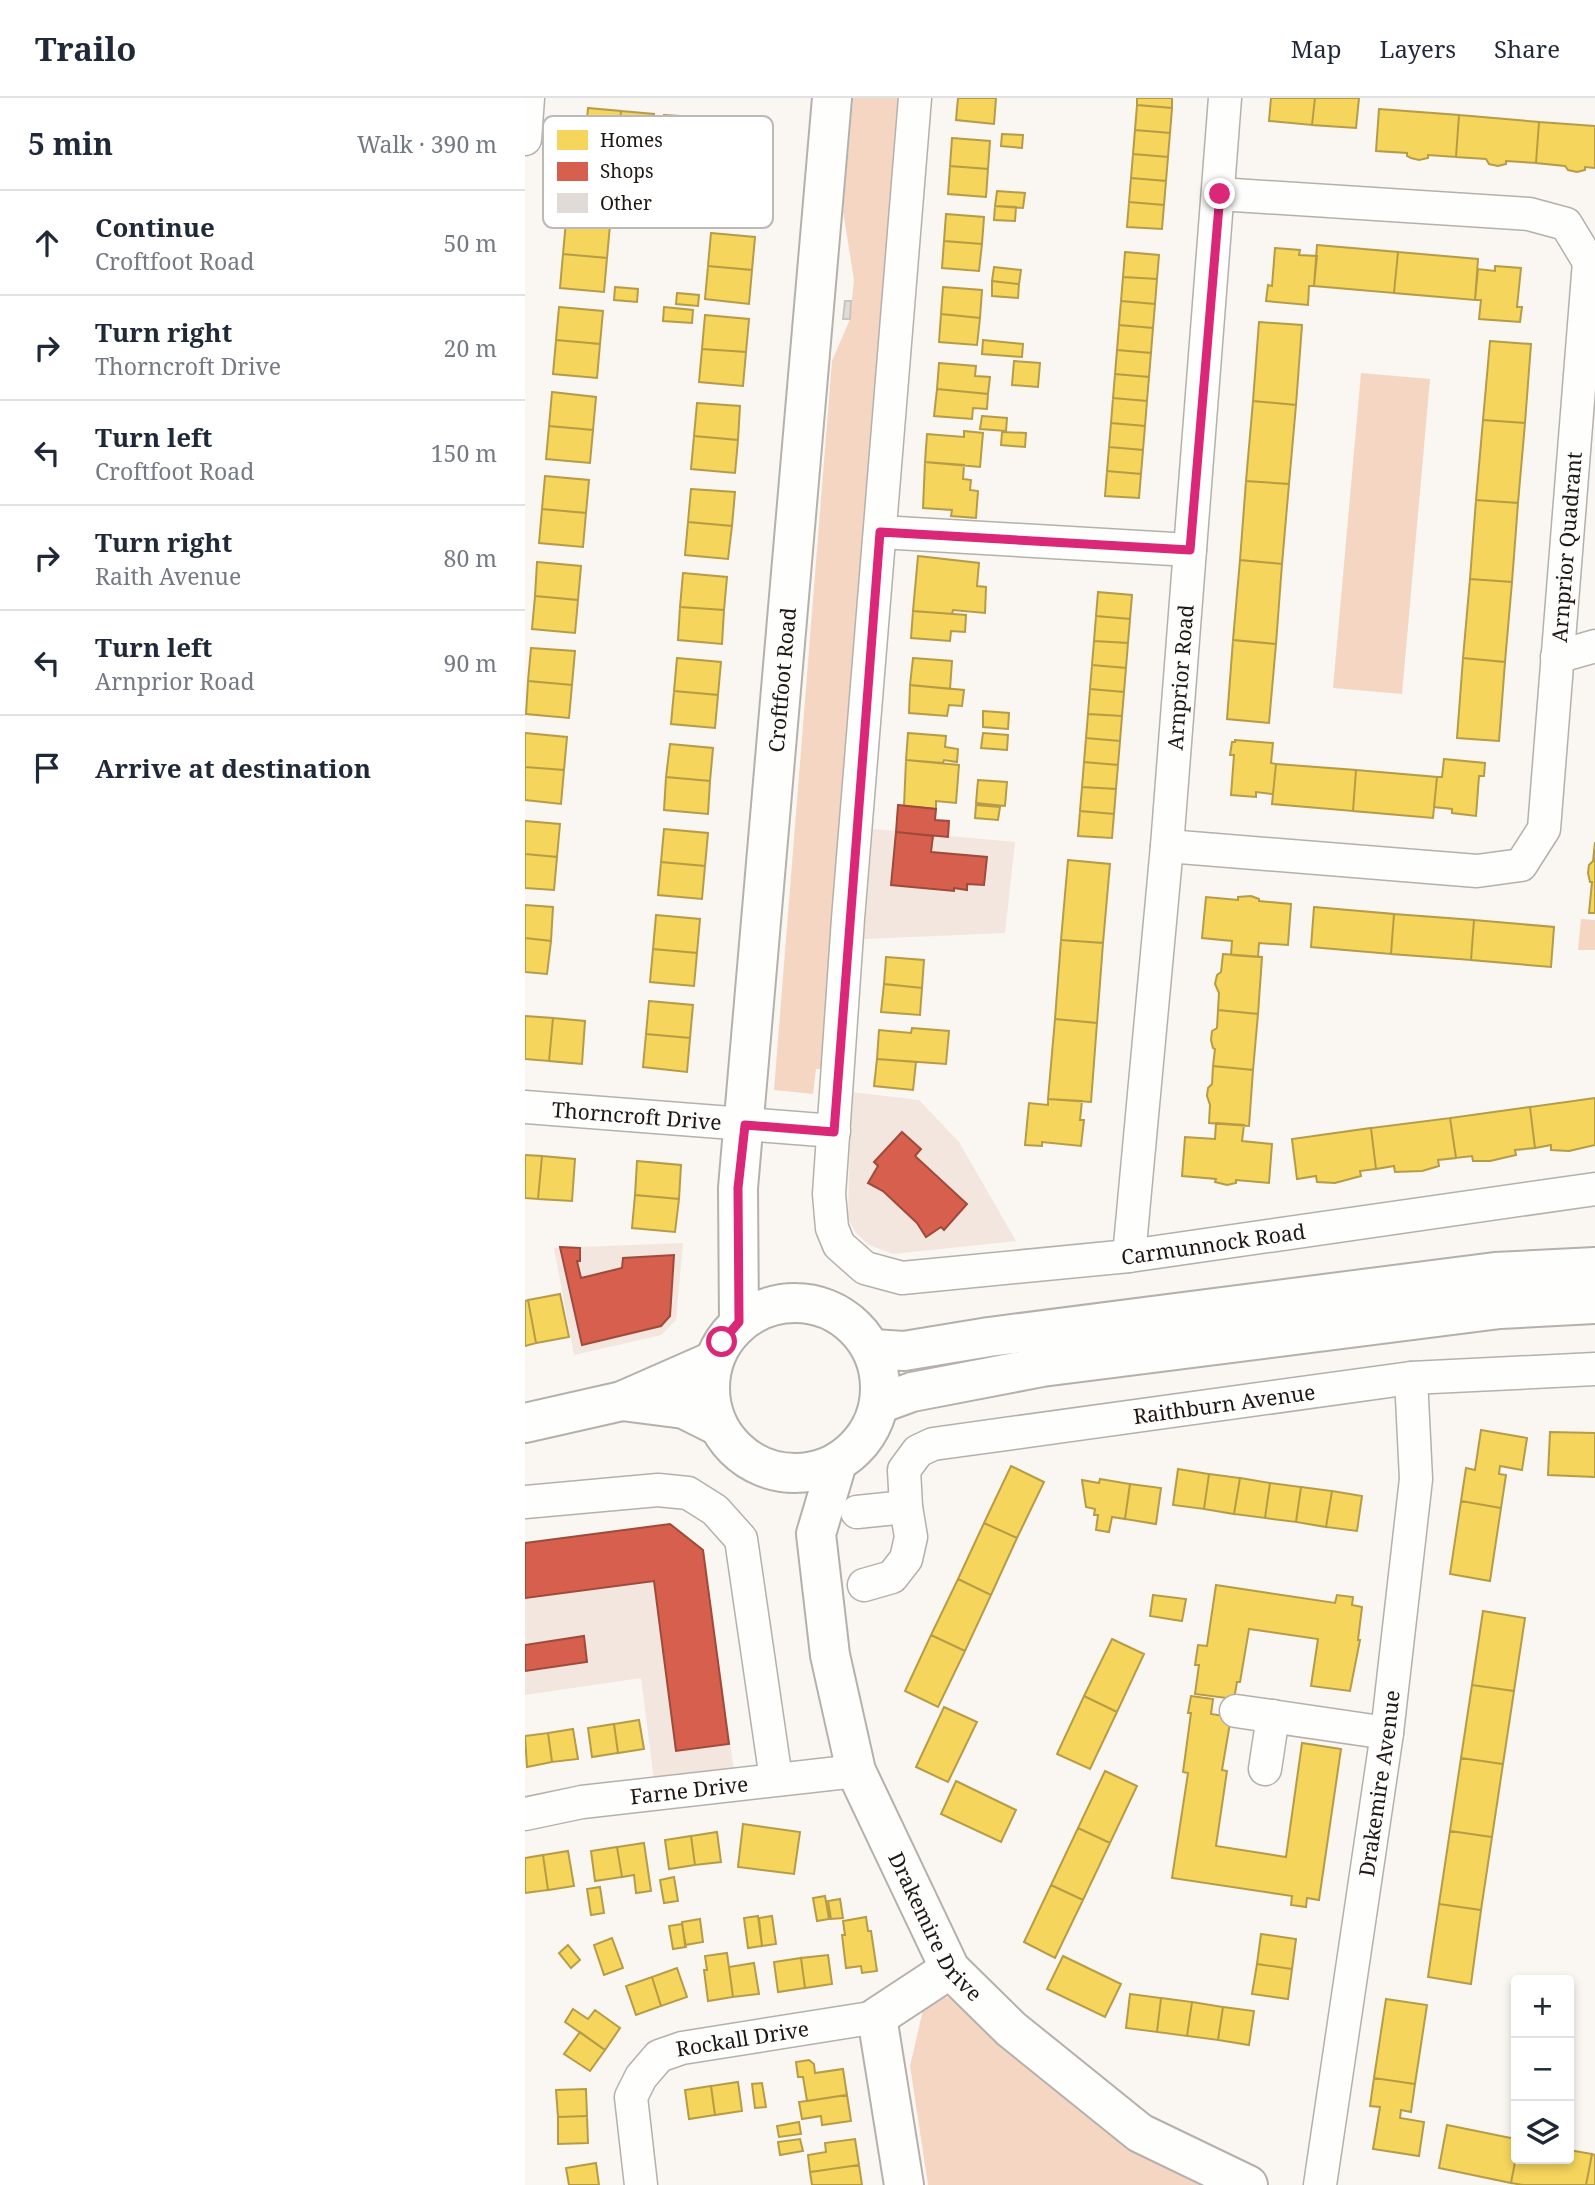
<!DOCTYPE html>
<meta charset="utf-8">
<style>
:root{--surface:#fff;--page:#f6f6f7;--text:#1f2937;--muted:#747a83;--line:#e0e1e3}
body{margin:0;font-family:"Noto Serif",serif;background:var(--page);color:var(--text)}
.controls{position:absolute;right:21px;bottom:21px;display:grid;overflow:hidden;border-radius:7px;box-shadow:0 4px 10px #0003}
.controls button{width:63px;height:63px;display:grid;place-items:center;padding:0;border:0;border-bottom:2px solid var(--line);background:var(--surface);color:var(--text);font:35px sans-serif}
.stop{position:absolute;width:21px;height:21px;margin:-16px;border:5px solid #db2777;border-radius:50%;background:#fff}
.stop.end{background:#db2777;border-color:#fff;box-shadow:0 2px 7px #0008}
.list{margin:0;padding:0;list-style:none}
h2{display:flex;justify-content:space-between;align-items:center;height:91px;margin:0;padding:0 28px;font-size:30px}
h2 small{font-size:23px;font-weight:400;color:var(--muted)}
.list li{display:grid;grid-template-columns:46px 1fr auto;gap:21px;align-items:center;box-sizing:border-box;height:105px;padding:0 28px;border-top:2px solid var(--line)}
.list b{display:block;font-size:26px;white-space:nowrap}
.list p{margin:0;font-size:23px;white-space:nowrap;color:var(--muted)}
.list em{font-size:23px;font-style:normal;color:var(--muted)}
.icon{flex:none;width:38px;height:38px;fill:none;stroke:currentColor;stroke-width:2;stroke-linecap:round;stroke-linejoin:round}
.map{position:relative;flex:none;width:1070px;height:2087px;overflow:hidden}
header{display:flex;align-items:center;gap:42px;box-sizing:border-box;height:98px;padding:0 35px;background:var(--surface);border-bottom:2px solid var(--line)}
header strong{font-size:33px}
nav{display:flex;gap:38px;margin-inline-start:auto;font-size:24px}
main{display:flex}
aside{flex:1;background:var(--surface)}
.map>svg:first-child{display:block}
.built{fill:#f2e6df}
.green{fill:#f4d6c3}
.homes{fill:#f6d55c;stroke:#b69c46;stroke-width:2}
.shops{fill:#d6604d;stroke:#9f4a3b;stroke-width:2}
.building{fill:#e1dbd7;stroke:#cac4c0;stroke-width:2}
.lines{fill:none;stroke-linecap:round;stroke-linejoin:round}
.street-casing{stroke:#b5b0ac;stroke-width:35}
.secondary-casing{stroke:#b5b0ac;stroke-width:42}
.street{stroke:#fefefd;stroke-width:32}
.secondary{stroke:#fefefd;stroke-width:38}
.route{stroke:#db2777;stroke-width:9}
.labels{text-anchor:middle;dominant-baseline:central;stroke-width:7;stroke-linejoin:round;paint-order:stroke}
.street-label{font-size:21px;fill:#1f1712;stroke:#fff}
.key{fill:#fff;stroke:#bcb9b8;stroke-width:2}
.key-label{font-size:19px;fill:#1f1712}
</style>
<header>
<strong>Trailo</strong>
<nav><a>Map</a><a>Layers</a><a>Share</a></nav>
</header>
<main>
<aside>
<h2>5 min<small>Walk · 390 m</small></h2>
<ul class="list">
<li><svg class="icon" aria-label="ahead" viewBox="0 0 24 24"><path d="M12 20V5M6 11l6-6 6 6"/></svg><div><b>Continue</b><p>Croftfoot Road</p></div><em>50 m</em></li>
<li><svg class="icon" aria-label="right" viewBox="0 0 24 24"><path d="M7 20v-9h11M14 6l5 5-5 5"/></svg><div><b>Turn right</b><p>Thorncroft Drive</p></div><em>20 m</em></li>
<li><svg class="icon" aria-label="left" viewBox="0 0 24 24"><path d="M17 20v-9H6M10 6l-5 5 5 5"/></svg><div><b>Turn left</b><p>Croftfoot Road</p></div><em>150 m</em></li>
<li><svg class="icon" aria-label="right" viewBox="0 0 24 24"><path d="M7 20v-9h11M14 6l5 5-5 5"/></svg><div><b>Turn right</b><p>Raith Avenue</p></div><em>80 m</em></li>
<li><svg class="icon" aria-label="left" viewBox="0 0 24 24"><path d="M17 20v-9H6M10 6l-5 5 5 5"/></svg><div><b>Turn left</b><p>Arnprior Road</p></div><em>90 m</em></li>
<li><svg class="icon" aria-label="arrive" viewBox="0 0 24 24"><path d="M6 21V4h12l-3 4 3 4H6"/></svg><div><b>Arrive at destination</b></div></li>
</ul>
</aside>
<div class="map">
<svg width="1070" height="2087" viewBox="0 0 1070 2087">
<rect width="100%" height="100%" fill="#faf6f2"/>
<path class="built" d="M348,731L490,744L480,835L339,841Z
M326,994L394,1002L434,1044L491,1143L368,1156L344,1147L331,1135L323,1121Z
M158,1145L151,1222L136,1237L49,1257L29,1150Z
M111,1430L178,1453L209,1673L129,1682L116,1580L0,1597V1444Z"/>
<path class="green" d="M328,0H373L297,971H291L288,996L249,992L307,263L325,221L329,182L318,113Z
M836,275L905,281L877,596L808,590Z
M1056,821L1070,822V852H1053Z
M420,1898L443,1909L681,2087H403L385,1968L398,1912Z"/>
<path class="homes" d="M433,0H471L469,26L431,22Z
M612,0H647V10L612,7Z
M746,0H790L787,27L744,23Z
M790,0H834L831,30L787,27Z
M612,7L647,10L645,35L610,32Z
M63,10L96,13L92,58L59,55Z
M854,11L934,17L931,59L903,57V60L894,62L886,60L882,58V55L851,53Z
M96,13L129,16L125,61L92,58Z
M139,17L154,18L151,52L136,50Z
M934,17L1014,24L1011,65L981,63V66L973,68L964,66L961,61L931,59Z
M1014,24L1070,28V70L1060,69V72L1052,74L1043,72L1040,68L1011,65Z
M610,32L645,35L643,59L608,56Z
M477,36L498,37L497,50L476,48Z
M427,40L465,43L463,71L425,68Z
M608,56L643,59L641,83L606,80Z
M425,68L463,71L461,99L423,96Z
M606,80L641,83L639,107L604,104Z
M472,93L500,95L498,110L470,108Z
M604,104L639,107L637,131L602,129Z
M470,108L491,109L490,123L469,122Z
M421,116L459,119L457,146L419,143Z
M41,123L85,127L82,160L38,156Z
M186,135L230,139L227,172L183,168Z
M419,143L457,146L454,173L417,170Z
M792,147L873,154L869,195L789,188Z
M750,150L775,152L774,157L792,158L789,188H784L783,207L741,203L743,187L747,188Z
M600,154L634,157L632,181L598,179Z
M873,154L953,161L950,202L869,195Z
M38,156L82,160L79,194L35,190Z
M183,168L227,172L224,206L180,201Z
M970,168L996,170L992,209H997L995,224L954,221L956,202H950L953,171L970,173Z
M469,169L496,172L494,186L467,183Z
M598,179L632,181L630,206L596,203Z
M467,183L494,186L493,200L467,198Z
M90,189L113,191L112,204L89,202Z
M418,189L457,192L455,220L416,216Z
M152,195L174,197L173,208L151,206Z
M596,203L630,206L628,230L594,227Z
M34,209L78,213L75,246L31,242Z
M139,209L168,212L167,225L138,223Z
M416,216L455,220L452,247L414,244Z
M180,217L224,221L221,254L177,251Z
M734,224L777,227L771,307L728,303Z
M594,227L628,230L626,255L592,252Z
M31,242L75,246L72,280L28,276Z
M458,242L498,246L497,259L457,256Z
M965,243L1006,246L1000,325L958,322Z
M177,251L221,254L218,288L174,284Z
M592,252L626,255L624,279L590,276Z
M489,263L515,265L513,289L487,287Z
M414,265L451,268L450,278L465,279L463,296L412,291Z
M590,276L624,279L622,303L588,300Z
M412,291L463,296L462,311L448,310L447,321L409,318Z
M27,294L71,299L68,332L24,328Z
M588,300L622,303L620,328L586,325Z
M728,303L771,307L764,386L721,383Z
M172,305L215,308L213,342L169,338Z
M457,318L482,320L481,333L455,331Z
M958,322L1000,325L993,405L951,402Z
M586,325L620,328L618,352L584,349Z
M24,328L68,332L65,365L21,361Z
M439,333L458,335L455,369L400,364L402,336L439,339Z
M477,334L501,335L500,349L476,347Z
M169,338L213,342L210,375L166,371Z
M584,349L618,352L616,376L582,373Z
M400,364L439,367L438,381L446,382L445,392L453,393L451,420L426,418L427,412L398,410Z
M582,373L616,376L614,400L580,398Z
M20,378L64,382L61,415L17,411Z
M721,383L764,386L757,466L715,462Z
M166,391L210,394L207,428L163,424Z
M951,402L993,405L987,484L945,481Z
M17,411L61,415L58,449L14,445Z
M163,424L207,428L203,461L160,457Z
M393,458L454,465L452,488L461,489L460,515L428,512L427,516L388,513Z
M715,462L757,466L751,546L708,542Z
M12,464L56,468L53,502L10,498Z
M158,475L202,479L199,512L155,509Z
M945,481L987,484L980,564L938,560Z
M573,494L607,497L605,521L571,518Z
M10,498L53,502L50,535L7,531Z
M155,509L199,512L197,546L153,542Z
M388,513L441,517L440,534L426,533L425,543L386,540Z
M571,518L605,521L603,545L569,543Z
M708,542L751,546L744,625L702,621Z
M569,543L603,545L601,570L567,567Z
M6,550L50,553L47,587L3,583Z
M152,560L196,564L193,597L149,593Z
M388,560L427,563L425,591L385,587Z
M938,560L980,564L974,643L932,640Z
M567,567L601,570L599,594L565,591Z
M3,583L47,587L44,620L1,616Z
M385,587L439,592L437,608L424,607L422,618L384,615Z
M565,591L599,594L597,618L563,616Z
M149,593L193,597L190,630L146,626Z
M458,613L484,615L483,631L458,629Z
M563,616L597,618L595,643L561,640Z
M0,635L42,639L39,672L0,669Z
M383,635L421,638L420,649L433,651L432,664L419,662L418,665L381,662Z
M458,635L483,637L482,652L456,650Z
M561,640L595,643L593,667L559,664Z
M710,642L748,645L746,665L751,666L748,696L731,694V699L706,697L709,657H705L707,644H710Z
M145,646L188,650L185,683L141,679Z
M919,661L960,665L959,678H954L951,718L927,715V711L909,709L912,679H917Z
M381,662L434,667L431,705L411,703V711L379,708Z
M559,664L593,667L591,691L557,689Z
M751,666L831,672L828,713L747,706Z
M0,669L39,672L36,706L0,702Z
M831,672L912,679L908,720L828,713Z
M141,679L185,683L183,716L139,712Z
M453,682L482,684L480,708L451,705Z
M557,689L591,691L589,716L555,713Z
M451,707L475,709L473,722L450,720Z
M555,713L589,716L587,740L553,738Z
M0,723L35,726L32,759L0,756Z
M139,731L183,735L180,768L136,764Z
M1070,744V815H1064L1067,784H1065L1063,775L1064,767L1068,763Z
M0,756L32,759L29,792L0,790Z
M543,762L585,766L578,845L536,842Z
M136,764L180,768L177,801L133,797Z
M726,798L734,801V803L766,806L763,847L734,845L733,859L706,857L707,843L677,840L681,799L713,802V799Z
M0,807L28,809L26,843L0,840Z
M789,809L869,816L866,856L786,849Z
M869,816L949,822L946,862L866,856Z
M131,817L175,821L172,855L128,851Z
M949,822L1029,829L1026,869L946,862Z
M0,840L26,843L22,876L0,874Z
M536,842L578,845L572,925L530,921Z
M128,851L172,855L169,888L125,884Z
M698,856L737,859L733,916L693,912L694,895L690,886L692,877L696,874Z
M361,859L399,862L397,890L359,886Z
M359,886L397,890L395,917L356,914Z
M124,903L168,907L165,940L121,936Z
M693,912L733,916L728,972L688,968L690,951L688,950L686,942L687,933L692,930Z
M0,918L28,920L24,963L0,961Z
M28,920L60,923L57,966L24,963Z
M530,921L572,925L566,1004L523,1001Z
M387,930L424,933L421,966L352,961L354,932L386,935Z
M121,936L165,940L162,974L118,969Z
M352,961L391,964L388,992L349,988Z
M688,968L728,972L724,1028L684,1025L685,1007L682,998L683,990L687,986Z
M1070,1000V1047L1044,1053L1026,1052V1047L1010,1050L1005,1009Z
M523,1001L557,1003L555,1022H559L556,1048L517,1044V1048L500,1047L504,1005L523,1007Z
M1005,1009L1010,1050L990,1052L991,1057L965,1063H948L947,1058L931,1060L925,1020Z
M925,1020L931,1060L913,1062L914,1068L897,1073L870,1074L869,1068L851,1071L846,1030Z
M691,1025L719,1027L717,1043L747,1046L744,1085L711,1082V1085L702,1087L690,1084L691,1081L657,1078L660,1039L690,1041Z
M846,1030L851,1071L835,1073L836,1078L810,1085L792,1084L791,1078L772,1081L767,1041Z
M0,1057L17,1058L13,1101L0,1100Z
M17,1058L50,1061L47,1103L13,1101Z
M112,1063L156,1067L154,1101L110,1097Z
M110,1097L154,1101L150,1134L107,1130Z
M35,1196L44,1239L11,1245L3,1202Z
M3,1202L11,1245L0,1248V1203Z
M956,1332L1002,1340L997,1372L975,1368L974,1376L981,1377L976,1410L936,1403L941,1370L950,1372Z
M1025,1334L1070,1335V1379L1023,1377Z
M486,1368L519,1384L492,1440L459,1425Z
M653,1371L684,1376L679,1411L648,1407Z
M684,1376L715,1380L709,1416L679,1411Z
M715,1380L745,1385L740,1420L709,1416Z
M575,1381L605,1386L600,1421L587,1419L584,1434L571,1432L573,1417H569L570,1411L561,1409L557,1382L574,1385Z
M745,1385L776,1389L771,1424L740,1420Z
M605,1386L636,1390L631,1426L600,1421Z
M776,1389L807,1393L801,1429L771,1424Z
M807,1393L837,1398L832,1433L801,1429Z
M936,1403L976,1410L965,1483L925,1476Z
M459,1425L492,1440L466,1497L433,1481Z
M433,1481L466,1497L440,1553L406,1537Z
M691,1487L810,1505L812,1497L828,1499L827,1507L837,1509L833,1542H835L825,1593L786,1588L793,1541L724,1531L715,1584H712L709,1601L670,1596L674,1567H670L673,1547L682,1548Z
M628,1497L661,1501L657,1523L625,1518Z
M958,1513L1000,1520L989,1593L947,1587Z
M406,1537L440,1553L413,1609L380,1593Z
M587,1541L619,1556L592,1614L559,1598Z
M947,1587L989,1593L978,1666L936,1660Z
M559,1598L592,1614L565,1671L532,1656Z
M666,1598L688,1601L686,1616L706,1619L697,1672L702,1673L691,1748L761,1759L777,1645L816,1651L794,1802L782,1800L781,1809L766,1807L767,1798L647,1780L663,1675L658,1674L666,1615H663Z
M419,1609L452,1624L423,1684L391,1669Z
M114,1622L119,1651L93,1655L89,1626Z
M89,1626L93,1655L67,1659L63,1630Z
M48,1631L53,1661L27,1664L23,1635Z
M23,1635L27,1664L2,1669L0,1638Z
M936,1660L978,1666L967,1739L925,1733Z
M580,1673L612,1688L585,1745L553,1730Z
M431,1683L491,1712L476,1744L416,1716Z
M218,1726L275,1734L269,1776L213,1769Z
M553,1730L585,1745L558,1802L526,1787Z
M925,1733L967,1739L956,1812L914,1806Z
M192,1734L196,1764L170,1767L166,1738Z
M166,1738L170,1767L144,1771L140,1742Z
M119,1745L126,1793L111,1795L109,1777L97,1779L92,1749Z
M92,1749L97,1779L70,1783L66,1753Z
M43,1753L49,1788L23,1792L18,1757Z
M18,1757L23,1792L0,1795V1760Z
M149,1779L153,1803L139,1805L135,1782Z
M526,1787L558,1802L530,1860L499,1844Z
M75,1789L79,1815L66,1817L62,1791Z
M300,1798L304,1821L292,1823L288,1800Z
M315,1801L318,1820L306,1821L303,1803Z
M914,1806L956,1812L946,1886L903,1879Z
M233,1818L237,1848L223,1850L219,1820Z
M247,1818L251,1846L237,1848L234,1820Z
M341,1819L343,1833H346L352,1873L337,1875L336,1868L321,1870L317,1837H320L318,1823Z
M175,1821L178,1844L160,1847L157,1824Z
M157,1826L161,1849L148,1851L144,1828Z
M736,1836L771,1841L767,1871L732,1866Z
M87,1840L98,1870L79,1877L69,1847Z
M43,1847L55,1862L46,1870L34,1855Z
M202,1855L208,1899L183,1903L179,1872H182L180,1858Z
M303,1857L307,1886L280,1890L276,1860Z
M538,1858L596,1886L580,1919L522,1891Z
M276,1860L280,1890L253,1894L249,1864Z
M229,1865L234,1896L208,1899L204,1869Z
M732,1866L767,1871L763,1901L727,1896Z
M152,1870L162,1899L136,1908L127,1879Z
M127,1879L136,1908L111,1917L101,1888Z
M605,1896L636,1900L632,1934L601,1930Z
M636,1900L667,1904L662,1938L632,1934Z
M861,1901L902,1907L890,1986L849,1980Z
M667,1904L698,1909L693,1942L662,1938Z
M698,1909L729,1913L724,1947L693,1942Z
M48,1911L63,1921L70,1912L95,1930L80,1952L40,1924Z
M55,1934L80,1952L65,1973L39,1956Z
M284,1962L289,1966L290,1975L318,1971L322,1997L282,2003L278,1979H273L271,1964Z
M849,1980L890,1986L886,2014L876,2012L875,2020L899,2024L894,2058L848,2051L855,2009L845,2008Z
M213,1984L217,2013L190,2017L186,1988Z
M237,1985L241,2009L230,2010L227,1986Z
M186,1988L190,2017L164,2021L160,1992Z
M61,1991L62,2018L33,2019L31,1992Z
M322,1997L326,2023L297,2027L296,2018L277,2021L274,2004Z
M62,2018L63,2045L33,2046V2019Z
M274,2024L276,2036L254,2039L252,2028Z
M922,2027L991,2041V2059L986,2085L914,2070Z
M275,2041L278,2053L255,2057L253,2044Z
M330,2041L334,2067L285,2074L283,2057L301,2054L300,2045Z
M1044,2052L1067,2056L1061,2087H998L986,2085L991,2059L1044,2061Z
M1067,2056L1070,2057V2087H1061Z
M71,2065L74,2087H44L41,2070Z
M334,2067L337,2087H287L285,2074Z"/>
<path class="shops" d="M373,707L411,711L410,722L424,723L423,739L371,734Z
M371,734L408,738L406,754L462,759L459,787L442,786V792L429,790V793L366,787Z
M377,1034L396,1051L390,1058L442,1106L419,1132L416,1129L401,1139L392,1125L358,1093L343,1085L353,1068L349,1064Z
M35,1149L55,1150V1163H52L56,1180L97,1170L98,1160L149,1157L145,1218L136,1228L57,1247Z
M145,1426L178,1452L204,1646L151,1653L129,1483L0,1500V1445Z
M59,1538L62,1564L0,1573V1547Z"/>
<path class="building" d="M320,203H326L325,221H318Z"/>
<g class="lines">
<defs>
<g id="street">
<path id="s1" d="M390,0L323,821L304,1096L307,1130L314,1147L340,1170L377,1180L604,1158L1070,1091"/>
<path d="M0,41L3,0"/>
<path d="M355,434L665,452"/>
<path d="M1032,559L1070,548"/>
<path id="s2" d="M642,748L952,773L996,767L1019,731L1064,164L1041,126L1004,116L694,96"/>
<path id="s3" d="M0,1009L309,1033"/>
<path id="s4" d="M604,1158L642,748L700,0"/>
<path d="M0,1404L133,1392L163,1395L190,1412L216,1441L251,1681"/>
<path d="M332,1414L381,1409"/>
<path id="s5" d="M339,1487L367,1479L381,1461L386,1439L381,1409L379,1372L393,1353L408,1346L886,1280L1070,1271"/>
<path d="M711,1613L862,1635"/>
<path d="M740,1671L748,1618"/>
<path id="s6" d="M0,1716L57,1704L331,1673"/>
<path id="s7" d="M116,2087L106,1999L116,1979L134,1958L157,1950L352,1919"/>
<path id="s8" d="M795,2087L862,1635L891,1381L886,1280"/>
</g>
<g id="secondary">
<circle cx="270" cy="1290" r="85"/>
<path id="s9" d="M214,1224L213,1090L307,0"/>
<path d="M348,1251L379,1253L464,1239L970,1174L1070,1169"/>
<path d="M97,1303L159,1311L193,1328"/>
<path d="M354,1306L387,1294L517,1269L975,1211L1070,1206"/>
<path d="M0,1325L97,1303L188,1263"/>
<path id="s10" d="M312,1365L291,1436L305,1557L331,1673L425,1871L486,1931L615,2035L723,2087"/>
<path d="M379,2087L352,1919L425,1871"/>
</g>
</defs>
<use href="#street" class="street-casing"/>
<use href="#secondary" class="secondary-casing"/>
<use href="#street" class="street"/>
<use href="#secondary" class="secondary"/>
</g>
<g class="lines">
<path class="route" d="M197,1244L214,1224L213,1090L220,1027L309,1034L355,434L665,452L695,96"/>
</g>
<g class="labels">
<g class="street-label">
<text stroke="none"><textPath href="#s2" startOffset="681">Arnprior Quadrant</textPath></text>
<text stroke="none"><textPath href="#s4" startOffset="581">Arnprior Road</textPath></text>
<text stroke="none"><textPath href="#s9" startOffset="644">Croftfoot Road</textPath></text>
<text stroke="none"><textPath href="#s3" startOffset="112">Thorncroft Drive</textPath></text>
<text stroke="none"><textPath href="#s1" startOffset="1538">Carmunnock Road</textPath></text>
<text stroke="none"><textPath href="#s5" startOffset="476">Raithburn Avenue</textPath></text>
<text stroke="none"><textPath href="#s8" startOffset="406">Drakemire Avenue</textPath></text>
<text stroke="none"><textPath href="#s6" startOffset="166">Farne Drive</textPath></text>
<text stroke="none"><textPath href="#s10" startOffset="490">Drakemire Drive</textPath></text>
<text stroke="none"><textPath href="#s7" startOffset="224">Rockall Drive</textPath></text>
</g>
</g>
<rect x="18" y="18" width="230" height="112" rx="10" class="key"/>
<rect x="32" y="32" width="31" height="20" fill="#f6d55c"/>
<rect x="32" y="64" width="31" height="19" fill="#d6604d"/>
<rect x="32" y="95" width="31" height="20" fill="#e1dbd7"/>
<g class="key-label">
<text x="75" y="49">Homes</text>
<text x="75" y="80">Shops</text>
<text x="75" y="112">Other</text>
</g>
</svg>
<div class="controls">
<button>+</button>
<button>−</button>
<button><svg class="icon" aria-label="layers" viewBox="0 0 24 24"><path d="M12 4l9 5-9 5-9-5zM3 14l9 5 9-5"/></svg></button>
</div>
<div class="stop" style="left:197px;top:1244px"></div>
<div class="stop end" style="left:695px;top:96px"></div>
</div>
</main>
